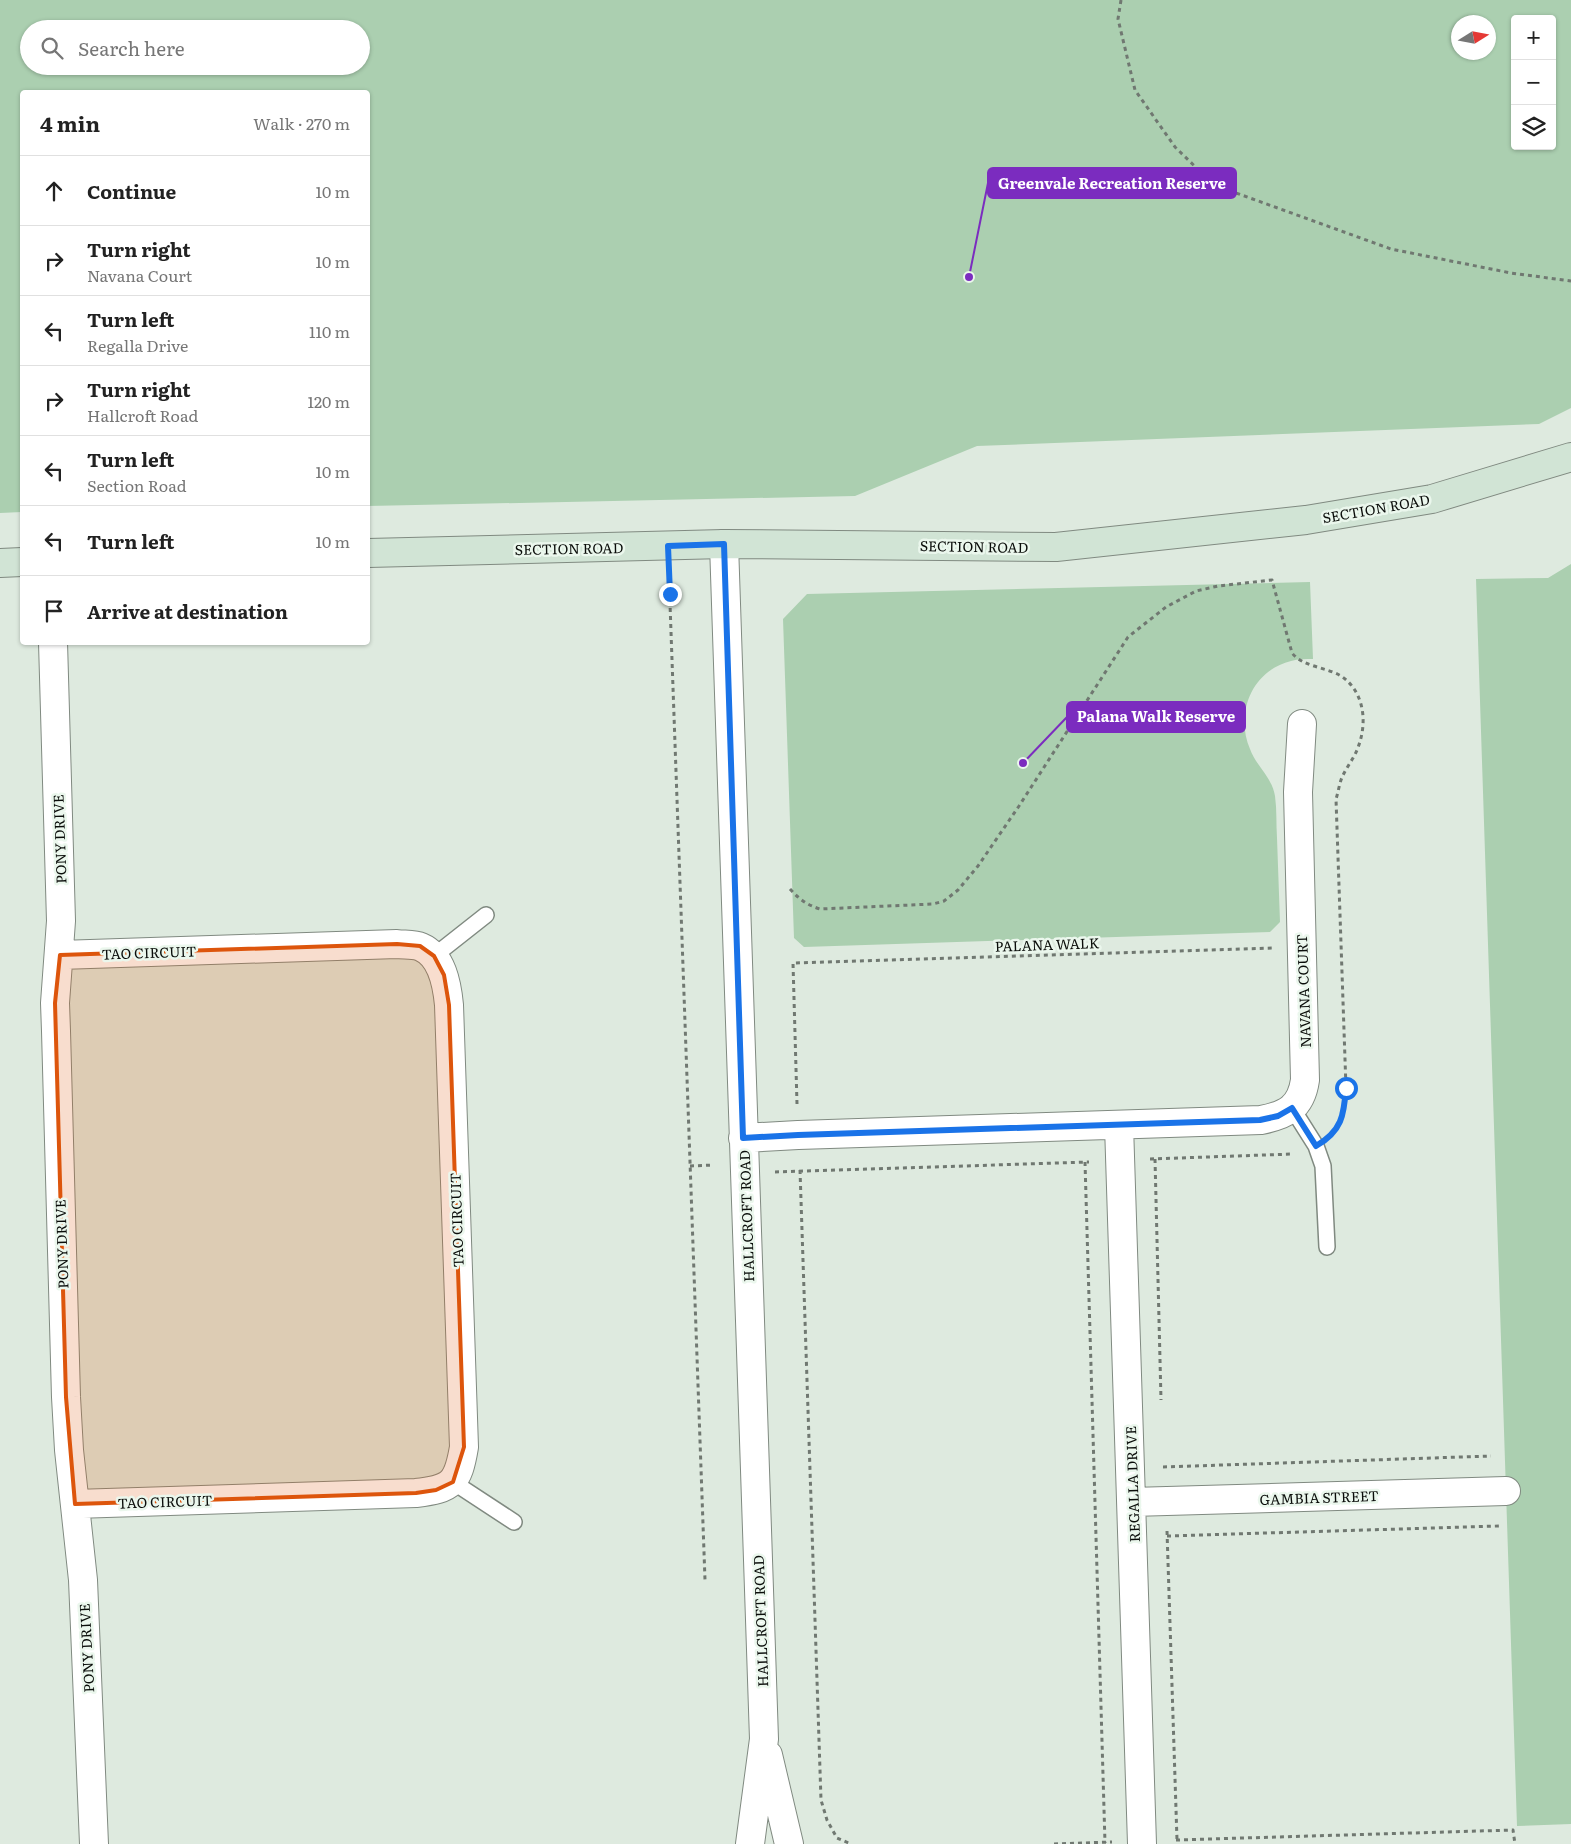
<!DOCTYPE html>
<meta charset="utf-8">
<style>
:root{--surface:#fff;--page:#f6f6f6;--text:#222;--muted:#767676;--line:#e0e0e0}
body{margin:0;font-family:Literata,serif;background:var(--page);color:var(--text)}
.controls{position:absolute;right:15px;top:15px;display:grid;overflow:hidden;border-radius:5px;box-shadow:0 1px 4px #0004}
.controls button{width:45px;height:45px;display:grid;place-items:center;padding:0;border:0;border-bottom:1px solid var(--line);background:var(--surface);color:var(--text);font:25px sans-serif}
.compass{position:absolute;left:1451px;top:15px;width:45px;height:45px;border-radius:50%;background:var(--surface);box-shadow:0 1px 4px #0004;rotate:79deg}
.stop{position:absolute;width:15px;height:15px;margin:-11px;border:4px solid #1a73e8;border-radius:50%;background:#fff}
.stop.end{background:#1a73e8;border-color:#fff;box-shadow:0 1px 5px #0008}
.list{margin:0;padding:0;list-style:none}
h2{display:flex;justify-content:space-between;align-items:center;height:65px;margin:0;padding:0 20px;font-size:21px}
h2 small{font-size:16px;font-weight:400;color:var(--muted)}
.list li{display:grid;grid-template-columns:32px 1fr auto;gap:15px;align-items:center;box-sizing:border-box;height:70px;padding:0 20px;border-top:1px solid var(--line)}
.list b{display:block;font-size:19px;white-space:nowrap}
.list p{margin:0;font-size:16px;white-space:nowrap;color:var(--muted)}
.list em{font-size:16px;font-style:normal;color:var(--muted)}
.icon{flex:none;width:28px;height:28px;fill:none;stroke:currentColor;stroke-width:2;stroke-linecap:round;stroke-linejoin:round}
.map{position:relative;flex:none;width:1571px;height:1844px;overflow:hidden}
.search{position:absolute;background:var(--surface);box-shadow:0 1px 4px #0004;left:20px;top:20px;width:350px;height:55px;display:flex;align-items:center;gap:12px;box-sizing:border-box;padding:0 18px;border-radius:28px;color:var(--muted);font-size:19px}
.panel{position:absolute;background:var(--surface);box-shadow:0 1px 4px #0004;left:20px;top:90px;width:350px;height:555px;border-radius:5px}
.map>svg:first-child{display:block}
.green{fill:#abcfb0;fill-rule:evenodd}
.lines{fill:none;stroke-linecap:round;stroke-linejoin:round}
.lane-casing{stroke:#808a81;stroke-width:18}
.street-casing{stroke:#808a81;stroke-width:30}
.secondary-casing{stroke:#808a81;stroke-width:30}
.path{stroke:#707871;stroke-width:3;stroke-dasharray:4 4;stroke-linecap:butt}
.lane{stroke:#fff;stroke-width:15}
.street{stroke:#fff;stroke-width:28}
.secondary{stroke:#d1e4d5;stroke-width:28}
.route{stroke:#1a73e8;stroke-width:6}
.marked{fill:#dd550c;fill-opacity:0.2;stroke:#dd550c;stroke-width:4;stroke-linejoin:round}
.labels{text-anchor:middle;dominant-baseline:central;stroke-width:5;stroke-linejoin:round;paint-order:stroke}
.street-label{font-size:14px;fill:#0a0d0a;stroke:#ebf7ed}
.leader{fill:none;stroke:#7b2cbf;stroke-width:2}
.callout-dot{fill:#7b2cbf;stroke:#ebf7ed;stroke-width:2}
.callout{fill:#7b2cbf;stroke:#7b2cbf;stroke-width:2}
.callout-label{font-size:15px;text-anchor:middle;font-weight:bold;fill:#fff}
</style>
<div class="map">
<svg width="1571" height="1844" viewBox="0 0 1571 1844">
<rect width="100%" height="100%" fill="#deeadf"/>
<path class="green" d="M0,0H1571V408L1539,424L977,446L855,496L368,506V92H22V512L0,513ZM1515,19H1552V146H1515ZM1458,22H1488V52H1458ZM29,29H361V66H29Z
M1571,564V1824L1517,1826L1476,579L1548,578Z
M1310,582L1313,659C1306,659 1298,659 1291,661C1251,671 1235,714 1250,749C1256,766 1272,777 1275,796C1277,810 1276,824 1277,838C1278,866 1279,894 1280,922L1270,932L804,947L794,938L783,619L807,594Z"/>
<g class="lines">
<defs>
<path id="lane" d="M434,956L486,915
M1292,1108L1316,1146L1323,1166L1327,1247
M453,1482L514,1522"/>
<path id="street" d="M724,544L764,1739L750,1844
M53,642L61,921L55,1003L56,1031L66,1397L69,1450L83,1580L94,1844
M60,955L397,944C404,945 414,944 421,947C442,956 447,984 449,1005L464,1447C458,1483 452,1489 416,1493L75,1504
M1119,1125L1142,1844
M743,1138L798,1135L1261,1120C1286,1115 1301,1108 1305,1080L1298,792L1302,724
M1132,1502L1506,1491
M768,1755L789,1844"/>
<path id="secondary" d="M368,553L724,544L1056,547L1306,520L1432,499L1571,457
M0,563L22,562"/>
</defs>
<use href="#lane" class="lane-casing"/>
<use href="#street" class="street-casing"/>
<use href="#secondary" class="secondary-casing"/>
<path class="path" d="M1121,0L1118,19L1135,90L1175,147L1214,185L1391,249L1511,273L1571,281
M669,576L705,1580
M790,889C799,899 807,905 820,909L933,904L944,901L958,890L978,866L1019,806L1128,637L1166,607L1196,591L1218,586L1272,580L1292,653C1303,667 1326,667 1341,676C1365,692 1368,724 1357,750C1353,760 1345,769 1341,780C1339,786 1338,793 1336,799L1346,1088C1345,1104 1345,1117 1335,1131
M797,1104L793,963L1273,948
M1150,1159L1293,1154
M1155,1159L1161,1400
M1085,1162L1105,1843
M690,1166L714,1165
M800,1170L821,1800L827,1820L837,1838L851,1844
M775,1172L1089,1162
M1163,1467L1491,1456
M1167,1531L1177,1840
M1167,1536L1499,1526
M1176,1840L1513,1830L1515,1844
M1054,1844L1112,1842"/>
<use href="#lane" class="lane"/>
<use href="#street" class="street"/>
<use href="#secondary" class="secondary"/>
</g>
<g class="lines">
<path class="route" d="M670,594L668,546L724,544L743,1138L798,1135L1260,1120L1278,1116L1292,1108L1316,1146C1342,1131 1344,1115 1346,1088"/>
</g>
<path class="marked" d="M397,944L420,946L434,956L444,975L449,1005L464,1447L453,1482L436,1490L416,1493L75,1504L66,1397L55,1003L60,955Z"/>
<g class="labels">
<g class="street-label">
<text transform="translate(1376 508) rotate(-10)">SECTION ROAD</text>
<text transform="translate(974 546) rotate(1)">SECTION ROAD</text>
<text transform="translate(569 548) rotate(-1)">SECTION ROAD</text>
<text transform="translate(59 839) rotate(-92)">PONY DRIVE</text>
<text transform="translate(1047 944) rotate(-2)">PALANA WALK</text>
<text transform="translate(149 952) rotate(-2)">TAO CIRCUIT</text>
<text transform="translate(1303 991) rotate(-92)">NAVANA COURT</text>
<text transform="translate(746 1216) rotate(-92)">HALLCROFT ROAD</text>
<text transform="translate(456 1220) rotate(-92)">TAO CIRCUIT</text>
<text transform="translate(61 1244) rotate(-92)">PONY DRIVE</text>
<text transform="translate(1132 1484) rotate(-92)">REGALLA DRIVE</text>
<text transform="translate(1319 1497) rotate(-2)">GAMBIA STREET</text>
<text transform="translate(165 1501) rotate(-2)">TAO CIRCUIT</text>
<text transform="translate(760 1621) rotate(-92)">HALLCROFT ROAD</text>
<text transform="translate(86 1648) rotate(-93)">PONY DRIVE</text>
</g>
</g>
<path class="leader" d="M969 277L988 183M1023 763L1067 717"/>
<g class="callout-dot">
<circle cx="969" cy="277" r="5"/>
<circle cx="1023" cy="763" r="5"/>
</g>
<g class="callout">
<rect x="988" y="168" width="248" height="30" rx="5"/>
<rect x="1067" y="702" width="178" height="30" rx="5"/>
</g>
<g class="callout-label">
<text x="1112" y="189">Greenvale Recreation Reserve</text>
<text x="1156" y="722">Palana Walk Reserve</text>
</g>
</svg>
<div class="controls">
<button>+</button>
<button>−</button>
<button><svg class="icon" aria-label="layers" viewBox="0 0 24 24"><path d="M12 4l9 5-9 5-9-5zM3 14l9 5 9-5"/></svg></button>
</div>
<svg class="compass" viewBox="-18 -18 36 36"><path d="M0-13l5 13h-10z" fill="#e53935"/><path d="M0 13l5-13h-10z" fill="#767676"/></svg>
<div class="stop" style="left:1346px;top:1088px"></div>
<div class="stop end" style="left:670px;top:594px"></div>
<div class="search"><svg class="icon" aria-label="search" viewBox="0 0 24 24"><circle cx="10" cy="10" r="6"/><path d="M15 15l6 6"/></svg>Search here</div>
<section class="panel">
<h2>4 min<small>Walk · 270 m</small></h2>
<ul class="list">
<li><svg class="icon" aria-label="ahead" viewBox="0 0 24 24"><path d="M12 20V5M6 11l6-6 6 6"/></svg><div><b>Continue</b></div><em>10 m</em></li>
<li><svg class="icon" aria-label="right" viewBox="0 0 24 24"><path d="M7 20v-9h11M14 6l5 5-5 5"/></svg><div><b>Turn right</b><p>Navana Court</p></div><em>10 m</em></li>
<li><svg class="icon" aria-label="left" viewBox="0 0 24 24"><path d="M17 20v-9H6M10 6l-5 5 5 5"/></svg><div><b>Turn left</b><p>Regalla Drive</p></div><em>110 m</em></li>
<li><svg class="icon" aria-label="right" viewBox="0 0 24 24"><path d="M7 20v-9h11M14 6l5 5-5 5"/></svg><div><b>Turn right</b><p>Hallcroft Road</p></div><em>120 m</em></li>
<li><svg class="icon" aria-label="left" viewBox="0 0 24 24"><path d="M17 20v-9H6M10 6l-5 5 5 5"/></svg><div><b>Turn left</b><p>Section Road</p></div><em>10 m</em></li>
<li><svg class="icon" aria-label="left" viewBox="0 0 24 24"><path d="M17 20v-9H6M10 6l-5 5 5 5"/></svg><div><b>Turn left</b></div><em>10 m</em></li>
<li><svg class="icon" aria-label="arrive" viewBox="0 0 24 24"><path d="M6 21V4h12l-3 4 3 4H6"/></svg><div><b>Arrive at destination</b></div></li>
</ul>
</section>
</div>
